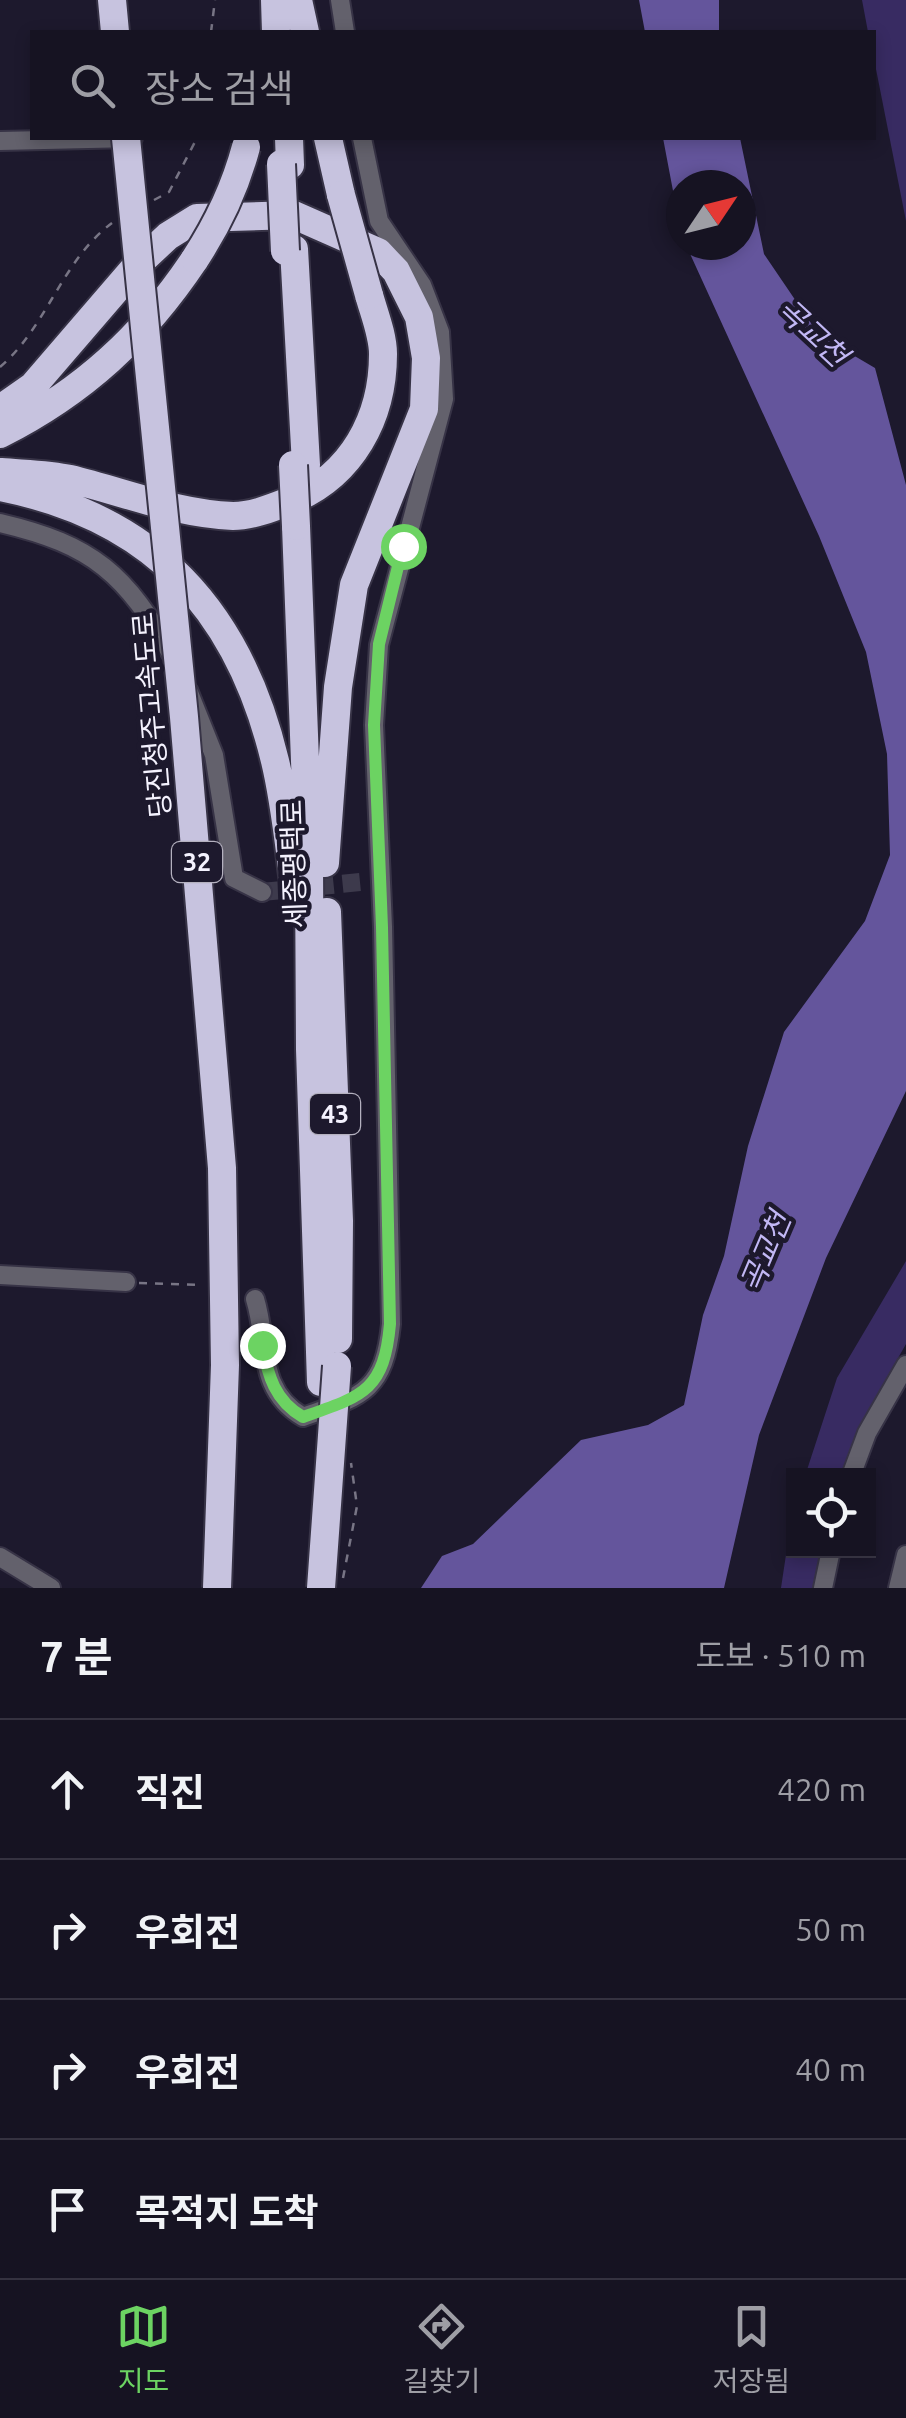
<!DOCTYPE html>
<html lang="ko">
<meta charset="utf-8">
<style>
:root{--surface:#161322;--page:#1f1c2a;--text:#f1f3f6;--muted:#9e9ea5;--line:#353240;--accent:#6cd362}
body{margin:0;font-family:Ubuntu,"Noto Sans KR",sans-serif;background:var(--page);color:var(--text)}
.controls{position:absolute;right:30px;bottom:30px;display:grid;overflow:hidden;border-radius:0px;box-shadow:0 5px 15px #0003}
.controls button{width:90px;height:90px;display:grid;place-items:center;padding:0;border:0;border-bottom:2px solid var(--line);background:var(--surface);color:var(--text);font:50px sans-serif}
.compass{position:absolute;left:666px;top:170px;width:90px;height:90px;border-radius:50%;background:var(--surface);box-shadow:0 5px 15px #0003;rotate:55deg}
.stop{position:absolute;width:30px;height:30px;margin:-22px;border:8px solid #6cd362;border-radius:50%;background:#fff}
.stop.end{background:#6cd362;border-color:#fff;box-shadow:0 2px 10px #0008}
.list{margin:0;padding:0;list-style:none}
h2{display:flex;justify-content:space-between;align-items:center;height:130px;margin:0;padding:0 40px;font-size:42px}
h2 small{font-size:32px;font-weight:400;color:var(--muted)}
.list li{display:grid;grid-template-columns:65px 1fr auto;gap:30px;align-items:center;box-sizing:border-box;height:140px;padding:0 40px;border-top:2px solid var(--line)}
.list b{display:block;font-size:38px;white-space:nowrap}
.list em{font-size:32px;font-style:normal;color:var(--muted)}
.icon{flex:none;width:55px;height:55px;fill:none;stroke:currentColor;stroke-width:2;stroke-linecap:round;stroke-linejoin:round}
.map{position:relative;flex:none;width:906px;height:1588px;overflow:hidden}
.search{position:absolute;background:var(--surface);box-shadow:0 5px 15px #0003;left:30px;right:30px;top:30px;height:110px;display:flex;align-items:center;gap:25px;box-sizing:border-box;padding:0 35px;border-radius:0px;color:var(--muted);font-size:38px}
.sheet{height:690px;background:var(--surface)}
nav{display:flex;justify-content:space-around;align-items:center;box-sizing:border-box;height:140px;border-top:2px solid var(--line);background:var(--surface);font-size:28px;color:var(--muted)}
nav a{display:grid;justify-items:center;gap:5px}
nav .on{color:var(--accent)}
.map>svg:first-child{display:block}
.green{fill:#382b62}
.water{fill:#64559c}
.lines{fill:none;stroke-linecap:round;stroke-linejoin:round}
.minor-tunnel{stroke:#3d3a4c;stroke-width:18;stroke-dasharray:18 9;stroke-linecap:butt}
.minor-casing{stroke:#373346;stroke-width:22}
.highway-casing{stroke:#373346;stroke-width:32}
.path{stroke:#787585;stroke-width:2.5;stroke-dasharray:8 8;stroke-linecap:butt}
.minor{stroke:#63616c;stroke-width:18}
.highway{stroke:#c7c3df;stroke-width:28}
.highway-bridge-casing{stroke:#373346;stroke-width:32;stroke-linecap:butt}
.highway-bridge{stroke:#c7c3df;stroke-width:28}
.route{stroke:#6cd362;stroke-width:12}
.labels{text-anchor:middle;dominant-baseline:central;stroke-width:9;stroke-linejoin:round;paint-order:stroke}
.shield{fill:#1d192d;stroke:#b4b1bf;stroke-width:2.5}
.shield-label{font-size:25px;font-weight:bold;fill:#f4f2fe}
.street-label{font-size:28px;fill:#f4f2fe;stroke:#1d192d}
.water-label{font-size:30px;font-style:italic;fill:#c2b8f5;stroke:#1d192d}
</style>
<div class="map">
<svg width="906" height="1588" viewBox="0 0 906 1588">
<rect width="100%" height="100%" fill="#1d192d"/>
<path class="green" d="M862,0H906V221L874,59V32H868Z
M906,1261V1344L881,1388L843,1475L805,1476L837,1378Z
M793,1508L794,1550L823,1551L814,1588H781Z"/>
<path class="water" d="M639,0H719V32H645Z
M663,138H740L764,254L819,335L875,368L906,485V1091L826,1258L759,1435L724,1588H421L442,1556L473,1544L581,1440L648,1425L684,1405L703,1315L724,1256L748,1146L784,1032L865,921L890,855L887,754L866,652L819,536L686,245H741V185H681V233Z"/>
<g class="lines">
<path class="minor-tunnel" d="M262,892L360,882"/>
<defs>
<path id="minor" d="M340,0L345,32
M0,141L133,138
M0,523C94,545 126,574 173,657
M188,690L214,755L234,878L262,892
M0,1275L126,1282
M255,1299C269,1344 256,1389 303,1417C363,1396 384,1391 391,1324L383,927L374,725L379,645L444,399L440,332L422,285L379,221L362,138
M851,1476L867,1433L906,1365
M0,1557L51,1588
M823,1588L831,1550
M898,1588L906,1555"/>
<path id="highway" d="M112,0L115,32
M275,0L276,32
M298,0L305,32
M289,138L290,165
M328,138L341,195
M294,249L306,465
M0,409L33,386L138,264L168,236L197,218L294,215L378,252L396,271L419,317L426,358L424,409L354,585L338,687L325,863
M0,434C83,392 143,337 195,259
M1,472C24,474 48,474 70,479C124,492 177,514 233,516C253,516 274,507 292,500C352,475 383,418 383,354C383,335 374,313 369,295
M0,487C154,517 239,611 275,761C285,802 289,847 295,890
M296,526L309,865L310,1049L321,1382
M327,912L339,1221L338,1339"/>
</defs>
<use href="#minor" class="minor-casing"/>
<use href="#highway" class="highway-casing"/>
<path class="path" d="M211,32L215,0
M154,200L169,192L197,138
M0,367C47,327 62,260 112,223
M139,1283L201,1285
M343,1578L357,1506L351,1463"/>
<use href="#minor" class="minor"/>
<use href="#highway" class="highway"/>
<defs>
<path id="highway-bridge" d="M126,138L184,717L222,1168L225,1365L217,1588
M281,164L285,251
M341,195L369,295
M195,259C218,224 235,188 246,147
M293,465L296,526
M321,1588L337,1366"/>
</defs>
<use href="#highway-bridge" class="highway-bridge-casing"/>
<use href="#highway-bridge" class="highway-bridge"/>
</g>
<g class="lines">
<path class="route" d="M262,1345C268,1376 275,1401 303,1417C363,1396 384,1391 390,1324L382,927L374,725L379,644L403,546"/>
</g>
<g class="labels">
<g class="shield">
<rect x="172" y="842" width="50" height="40" rx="8"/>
<rect x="310" y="1094" width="50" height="40" rx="8"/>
</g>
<g class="shield-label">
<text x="197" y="862">32</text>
<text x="335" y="1114">43</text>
</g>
<g class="street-label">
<text transform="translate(151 715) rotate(-95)">당진청주고속도로</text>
<text transform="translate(293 864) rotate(-92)">세종평택로</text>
</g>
<g class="water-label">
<text transform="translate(813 332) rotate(43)">곡교천</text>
<text transform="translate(765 1252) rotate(-67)">곡교천</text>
</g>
</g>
</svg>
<div class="controls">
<button><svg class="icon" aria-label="locate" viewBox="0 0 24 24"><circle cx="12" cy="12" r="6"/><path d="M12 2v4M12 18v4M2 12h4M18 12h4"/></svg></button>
</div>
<svg class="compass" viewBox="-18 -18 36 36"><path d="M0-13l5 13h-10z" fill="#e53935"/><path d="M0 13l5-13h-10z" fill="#9e9ea5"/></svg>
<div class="stop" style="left:403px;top:546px"></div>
<div class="stop end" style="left:262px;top:1345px"></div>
<div class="search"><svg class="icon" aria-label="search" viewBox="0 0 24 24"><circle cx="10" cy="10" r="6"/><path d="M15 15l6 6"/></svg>장소 검색</div>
</div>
<section class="sheet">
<h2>7 분<small>도보 · 510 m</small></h2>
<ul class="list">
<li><svg class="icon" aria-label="ahead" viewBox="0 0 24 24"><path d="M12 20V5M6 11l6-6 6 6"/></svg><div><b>직진</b></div><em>420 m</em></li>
<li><svg class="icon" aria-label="right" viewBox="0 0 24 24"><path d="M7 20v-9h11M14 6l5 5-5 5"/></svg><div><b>우회전</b></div><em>50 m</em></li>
<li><svg class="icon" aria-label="right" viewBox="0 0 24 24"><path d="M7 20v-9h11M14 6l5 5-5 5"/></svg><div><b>우회전</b></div><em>40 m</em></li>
<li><svg class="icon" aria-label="arrive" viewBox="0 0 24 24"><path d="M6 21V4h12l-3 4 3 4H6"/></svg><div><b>목적지 도착</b></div></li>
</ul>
</section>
<nav>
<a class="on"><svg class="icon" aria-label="map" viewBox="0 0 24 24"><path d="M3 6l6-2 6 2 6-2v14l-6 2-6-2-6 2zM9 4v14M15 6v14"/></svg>지도</a>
<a><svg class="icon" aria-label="directions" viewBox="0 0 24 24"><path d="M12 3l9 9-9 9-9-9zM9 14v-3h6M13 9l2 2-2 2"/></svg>길찾기</a>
<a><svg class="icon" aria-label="saved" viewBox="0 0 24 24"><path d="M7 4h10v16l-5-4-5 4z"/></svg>저장됨</a>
</nav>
